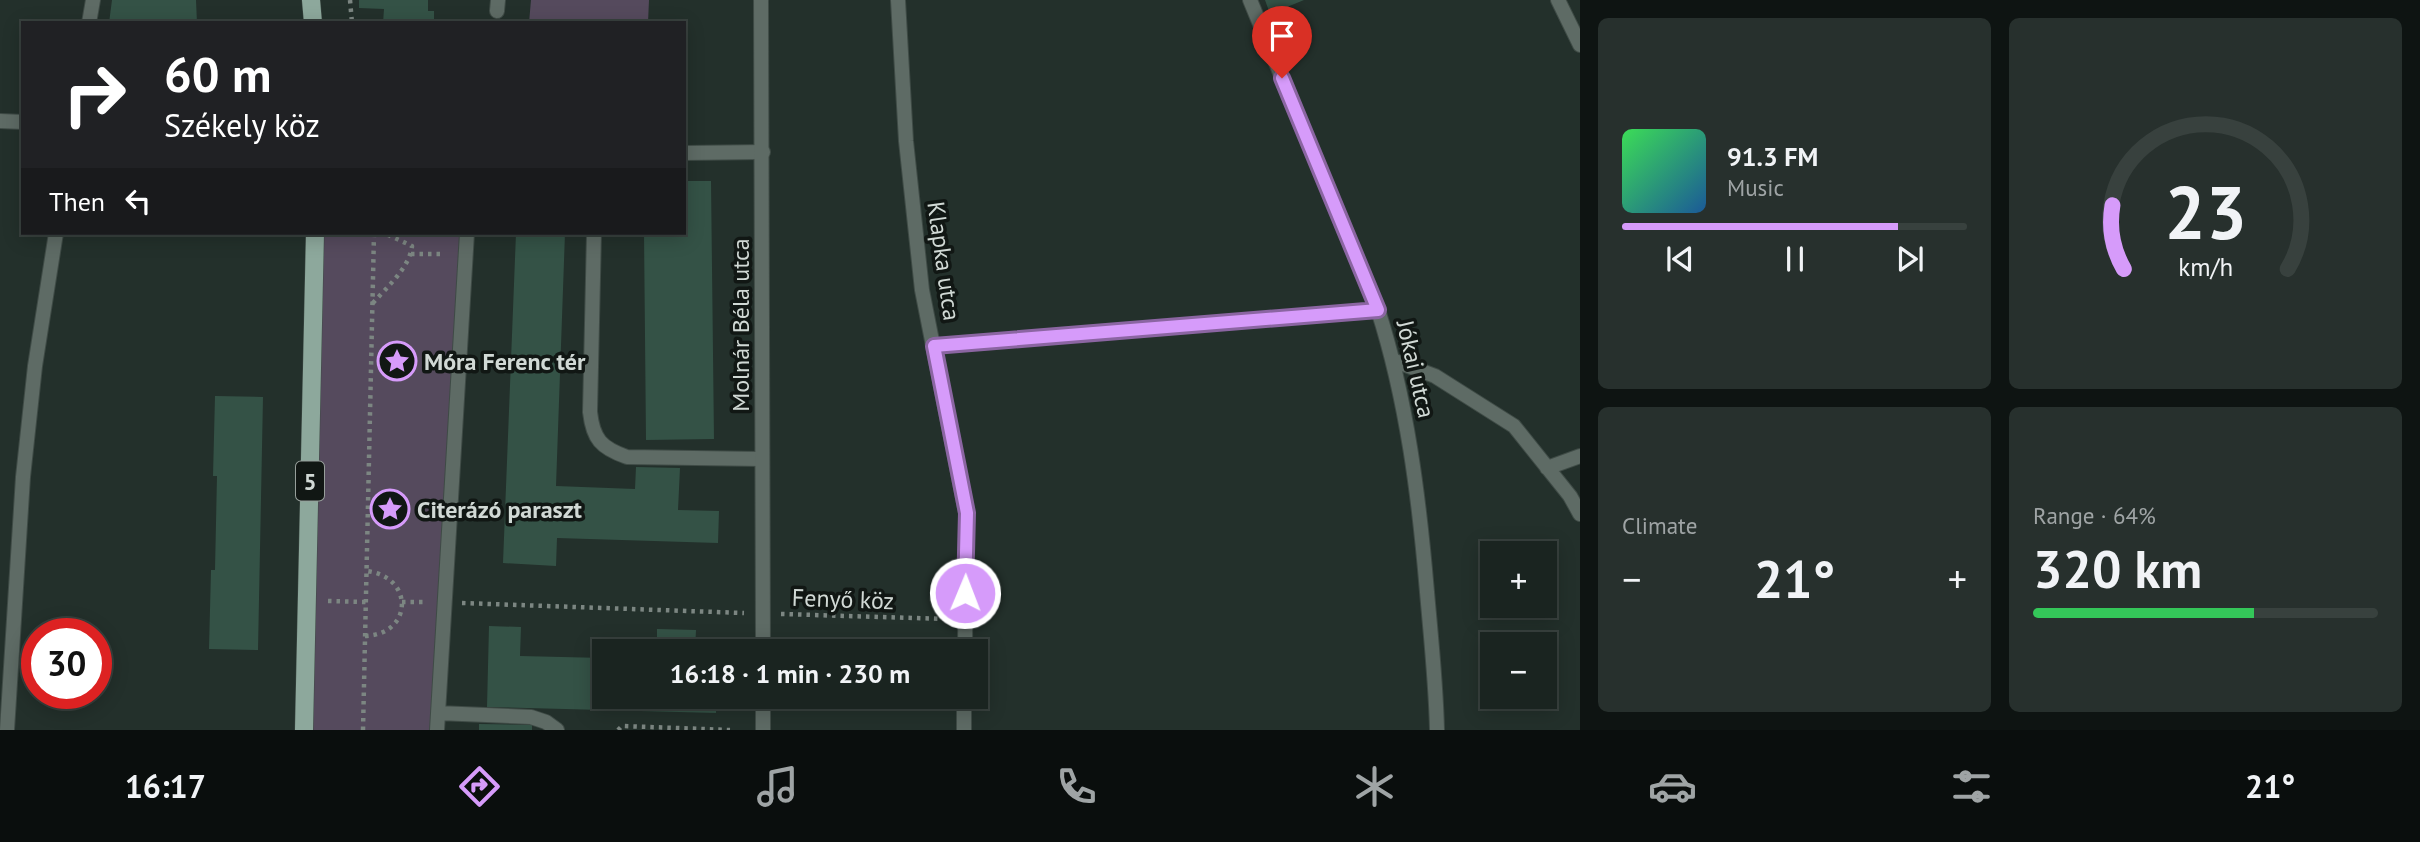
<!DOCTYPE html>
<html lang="en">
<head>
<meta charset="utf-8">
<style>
  :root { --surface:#1a2420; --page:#27302d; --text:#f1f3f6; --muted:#9fa4a5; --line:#38413e; --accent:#d69bfa }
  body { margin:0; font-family:"PT Sans",sans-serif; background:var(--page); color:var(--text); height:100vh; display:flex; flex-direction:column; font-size:26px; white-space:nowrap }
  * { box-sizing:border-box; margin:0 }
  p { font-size:23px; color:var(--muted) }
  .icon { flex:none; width:38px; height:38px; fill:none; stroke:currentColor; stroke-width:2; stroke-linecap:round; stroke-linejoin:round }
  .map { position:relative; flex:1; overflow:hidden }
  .details { display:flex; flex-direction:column; gap:18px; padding:18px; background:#0e1412; width:840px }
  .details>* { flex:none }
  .top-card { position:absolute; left:21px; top:21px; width:665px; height:214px; border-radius:0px; box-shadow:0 4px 18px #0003,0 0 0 2px var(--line); background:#202124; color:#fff; overflow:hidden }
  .tools { position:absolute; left:1480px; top:541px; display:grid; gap:14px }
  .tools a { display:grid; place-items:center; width:77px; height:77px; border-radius:0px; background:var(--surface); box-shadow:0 4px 18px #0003,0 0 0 2px var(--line); font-size:35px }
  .speed { position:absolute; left:21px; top:618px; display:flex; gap:14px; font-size:35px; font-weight:700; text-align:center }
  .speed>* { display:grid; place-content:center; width:91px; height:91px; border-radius:50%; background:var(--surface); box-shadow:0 4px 18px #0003,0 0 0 2px var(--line); line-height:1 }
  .speed .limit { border:10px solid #d22; background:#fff; color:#111 }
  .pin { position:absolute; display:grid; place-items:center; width:60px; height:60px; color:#fff; margin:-72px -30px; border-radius:50% 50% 50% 0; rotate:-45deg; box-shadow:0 0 7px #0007 }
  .pin .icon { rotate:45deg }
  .me { position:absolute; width:77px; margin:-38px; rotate:1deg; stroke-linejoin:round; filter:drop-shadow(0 0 5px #0008) }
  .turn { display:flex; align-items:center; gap:24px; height:147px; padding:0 28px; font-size:32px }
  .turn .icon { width:91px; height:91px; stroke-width:2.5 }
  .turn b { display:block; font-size:49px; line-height:60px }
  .then { display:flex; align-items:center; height:66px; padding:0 28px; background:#0003; gap:14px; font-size:26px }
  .big { font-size:52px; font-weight:600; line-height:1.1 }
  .details .widget { flex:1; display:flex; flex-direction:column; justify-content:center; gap:10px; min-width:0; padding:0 24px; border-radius:10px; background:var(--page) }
  .details .dial { align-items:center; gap:0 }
  .dial svg { height:182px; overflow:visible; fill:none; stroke:var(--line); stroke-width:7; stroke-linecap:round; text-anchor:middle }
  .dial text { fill:var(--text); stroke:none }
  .song { display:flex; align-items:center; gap:21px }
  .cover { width:84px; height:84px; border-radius:10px; background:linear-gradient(135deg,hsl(130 70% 55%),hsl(210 70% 35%)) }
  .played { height:7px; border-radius:4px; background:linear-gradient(90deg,var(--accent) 80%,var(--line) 80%) }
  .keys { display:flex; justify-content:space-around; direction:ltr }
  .heat { display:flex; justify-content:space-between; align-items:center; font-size:38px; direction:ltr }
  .charge { height:10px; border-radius:5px; background:linear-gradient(90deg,#34c759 64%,var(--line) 0) }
  .details .tiles { flex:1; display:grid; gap:18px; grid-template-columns:repeat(2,1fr) }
  .trip { position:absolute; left:592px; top:639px; width:396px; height:70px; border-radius:0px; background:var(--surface); box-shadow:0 4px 18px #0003,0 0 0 2px var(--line); font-weight:600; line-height:70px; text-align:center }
  .tabs { display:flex; height:112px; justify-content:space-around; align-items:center; background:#0a0e0d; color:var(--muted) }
  .tabs .icon { width:49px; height:49px }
  .tabs .on { color:var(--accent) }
  .tabs b { font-size:32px; color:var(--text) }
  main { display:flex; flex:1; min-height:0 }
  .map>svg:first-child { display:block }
</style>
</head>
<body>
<main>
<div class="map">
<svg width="1580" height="730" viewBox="0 0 1580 730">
  <rect width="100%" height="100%" fill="#23302b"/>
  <path fill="#554a5d" d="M531,0h118l-1,23h-119z
    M316,233h150l-30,497h-129z"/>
  <path fill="#345246" d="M112,0h84l1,23h-88z
    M359,0h69v11h6v12h-51l1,-14 -25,-1z
    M1265,0h39l-34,14z
    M684,181h27l3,258 -68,1 -2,-207h40z
    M516,233h49l-9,253 79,3 1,-22 44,1 -2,42 41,1 -1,32 -161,-5 -1,28 -53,-3z
    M215,396l48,1 -5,253 -49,-1 2,-79h4l2,-94h-4z
    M489,626l32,1 -1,29 84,2v38h112v17l-229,-6z
    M657,629l39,1 -1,21h-38z
    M479,724l53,1v5h-53z"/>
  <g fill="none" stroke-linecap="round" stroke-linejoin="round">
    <defs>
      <path id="lane" d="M684,153l79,-1
        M594,233l-4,179c3,27 11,36 37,45l135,2"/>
      <path id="street" d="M761,0l2,651
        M898,0l8,141 16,149 44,223 -1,138
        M1250,0l128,310c29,91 41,187 49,282 4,46 9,92 10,138
        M1558,0l22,45
        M497,11l1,-11
        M89,23l4,-23
        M0,121l23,1
        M934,346l444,-36
        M1395,361l40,15 79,50 56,70 10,18
        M1547,468l33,-12
        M763,696v34
        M438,713l93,4 15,5 11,8
        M7,730l16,-253 12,-111 21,-133
        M437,730l30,-497
        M964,730v-34"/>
      <path id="primary" d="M311,0l2,23
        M304,730l11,-497"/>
    </defs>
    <use href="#lane" stroke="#3f4b46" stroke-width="16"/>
    <use href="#street" stroke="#3f4b46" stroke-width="16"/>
    <use href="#primary" stroke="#3f4b46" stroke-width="19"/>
    <path stroke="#7c8682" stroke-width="4.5" stroke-dasharray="3.5 5" stroke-linecap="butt" d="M350,0l2,23
      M411,254h34
      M373,303c14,-16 37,-36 39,-57l-28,-13
      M328,601l38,1
      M402,602h24
      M462,603l282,10
      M781,614l166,5
      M365,636c49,-2 49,-60 1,-65
      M363,730l11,-497
      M618,730l4,-4 108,4"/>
    <use href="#lane" stroke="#5e6b65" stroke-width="14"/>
    <use href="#street" stroke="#5e6b65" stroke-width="14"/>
    <use href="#primary" stroke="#8da89c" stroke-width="18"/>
  </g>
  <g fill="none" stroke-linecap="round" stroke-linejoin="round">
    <defs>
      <path id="route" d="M965,593l2,-80 -33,-167 444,-36 -96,-232"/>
    </defs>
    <use href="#route" stroke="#8b65a2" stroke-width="18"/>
    <use href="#route" stroke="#d69bfa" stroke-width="12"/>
  </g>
  <defs>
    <symbol id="sight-ring" viewBox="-11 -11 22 22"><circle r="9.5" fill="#111714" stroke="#d69bfa" stroke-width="1.5"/><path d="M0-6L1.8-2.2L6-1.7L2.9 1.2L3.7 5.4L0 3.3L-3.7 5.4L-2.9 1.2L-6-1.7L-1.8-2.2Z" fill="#d69bfa"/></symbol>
  </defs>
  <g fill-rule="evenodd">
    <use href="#sight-ring" x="375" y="339" width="44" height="44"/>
    <use href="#sight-ring" x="368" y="487" width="44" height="44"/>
  </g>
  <g text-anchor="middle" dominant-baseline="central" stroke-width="7" stroke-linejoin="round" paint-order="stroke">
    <rect fill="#111714" stroke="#979f9b" stroke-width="2" x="296" y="461.5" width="28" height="39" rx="5"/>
    <g font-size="23" font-weight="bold" fill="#d1d9d5">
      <text x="310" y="481">5</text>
    </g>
    <g font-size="24" fill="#d1d9d5" stroke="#111714">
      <text transform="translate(944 261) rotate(82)">Klapka utca</text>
      <text transform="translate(740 325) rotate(-90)">Molnár Béla utca</text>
      <text transform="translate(1416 369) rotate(77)">Jókai utca</text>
      <text transform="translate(843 599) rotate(2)">Fenyő köz</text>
    </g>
    <g font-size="24" font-weight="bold" fill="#d1d9d5" stroke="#111714" text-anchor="start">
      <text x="424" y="361">Móra Ferenc tér</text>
      <text x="417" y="509">Citerázó paraszt</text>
    </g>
  </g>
</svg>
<div class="tools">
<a>+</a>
<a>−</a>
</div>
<div class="speed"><div class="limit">30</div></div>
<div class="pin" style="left:1282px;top:78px;background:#d93025"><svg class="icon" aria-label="arrive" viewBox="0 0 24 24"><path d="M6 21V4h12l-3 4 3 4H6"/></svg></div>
<svg class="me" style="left:965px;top:593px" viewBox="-20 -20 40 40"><circle r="17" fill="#d69bfa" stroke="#fff" stroke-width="3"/><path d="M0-11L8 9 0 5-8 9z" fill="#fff"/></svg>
<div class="trip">16:18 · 1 min · 230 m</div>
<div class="top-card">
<div class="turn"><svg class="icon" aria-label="right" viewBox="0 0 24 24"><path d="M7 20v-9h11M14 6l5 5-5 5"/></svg><div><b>60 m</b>Székely köz</div></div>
<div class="then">Then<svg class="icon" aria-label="left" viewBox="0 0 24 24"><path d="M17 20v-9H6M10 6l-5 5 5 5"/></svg></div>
</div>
</div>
<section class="details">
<div class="tiles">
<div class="widget">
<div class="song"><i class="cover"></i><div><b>91.3 FM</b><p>Music</p></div></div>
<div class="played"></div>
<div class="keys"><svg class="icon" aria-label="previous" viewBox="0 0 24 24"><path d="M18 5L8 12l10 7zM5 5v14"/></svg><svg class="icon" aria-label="pause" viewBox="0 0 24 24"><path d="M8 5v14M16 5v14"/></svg><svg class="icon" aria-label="next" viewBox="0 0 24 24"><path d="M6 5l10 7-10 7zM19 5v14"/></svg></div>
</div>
<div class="widget dial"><svg viewBox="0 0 100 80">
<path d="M14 69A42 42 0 1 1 86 69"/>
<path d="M14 69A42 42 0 0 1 9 41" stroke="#d69bfa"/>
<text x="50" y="56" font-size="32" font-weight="700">23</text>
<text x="50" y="72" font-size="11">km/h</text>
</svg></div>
<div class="widget"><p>Climate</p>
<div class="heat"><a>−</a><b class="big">21°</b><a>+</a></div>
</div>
<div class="widget"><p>Range · 64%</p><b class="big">320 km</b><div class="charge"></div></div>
</div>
</section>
</main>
<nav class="tabs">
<b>16:17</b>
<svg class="icon on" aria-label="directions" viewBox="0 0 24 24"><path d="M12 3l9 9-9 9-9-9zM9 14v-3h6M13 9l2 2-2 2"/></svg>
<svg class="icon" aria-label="music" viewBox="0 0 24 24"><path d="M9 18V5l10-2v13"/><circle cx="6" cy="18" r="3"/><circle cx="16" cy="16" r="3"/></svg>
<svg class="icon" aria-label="phone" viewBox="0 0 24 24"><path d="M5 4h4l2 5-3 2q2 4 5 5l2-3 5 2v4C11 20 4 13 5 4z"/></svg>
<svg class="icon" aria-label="climate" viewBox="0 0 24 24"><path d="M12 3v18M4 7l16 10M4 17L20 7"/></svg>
<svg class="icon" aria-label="car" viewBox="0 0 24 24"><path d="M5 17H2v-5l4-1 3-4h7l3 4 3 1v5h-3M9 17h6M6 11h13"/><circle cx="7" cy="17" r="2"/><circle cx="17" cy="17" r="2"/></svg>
<svg class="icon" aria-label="filters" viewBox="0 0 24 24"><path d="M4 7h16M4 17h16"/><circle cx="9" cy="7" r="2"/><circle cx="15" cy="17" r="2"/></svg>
<b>21°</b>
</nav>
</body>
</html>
